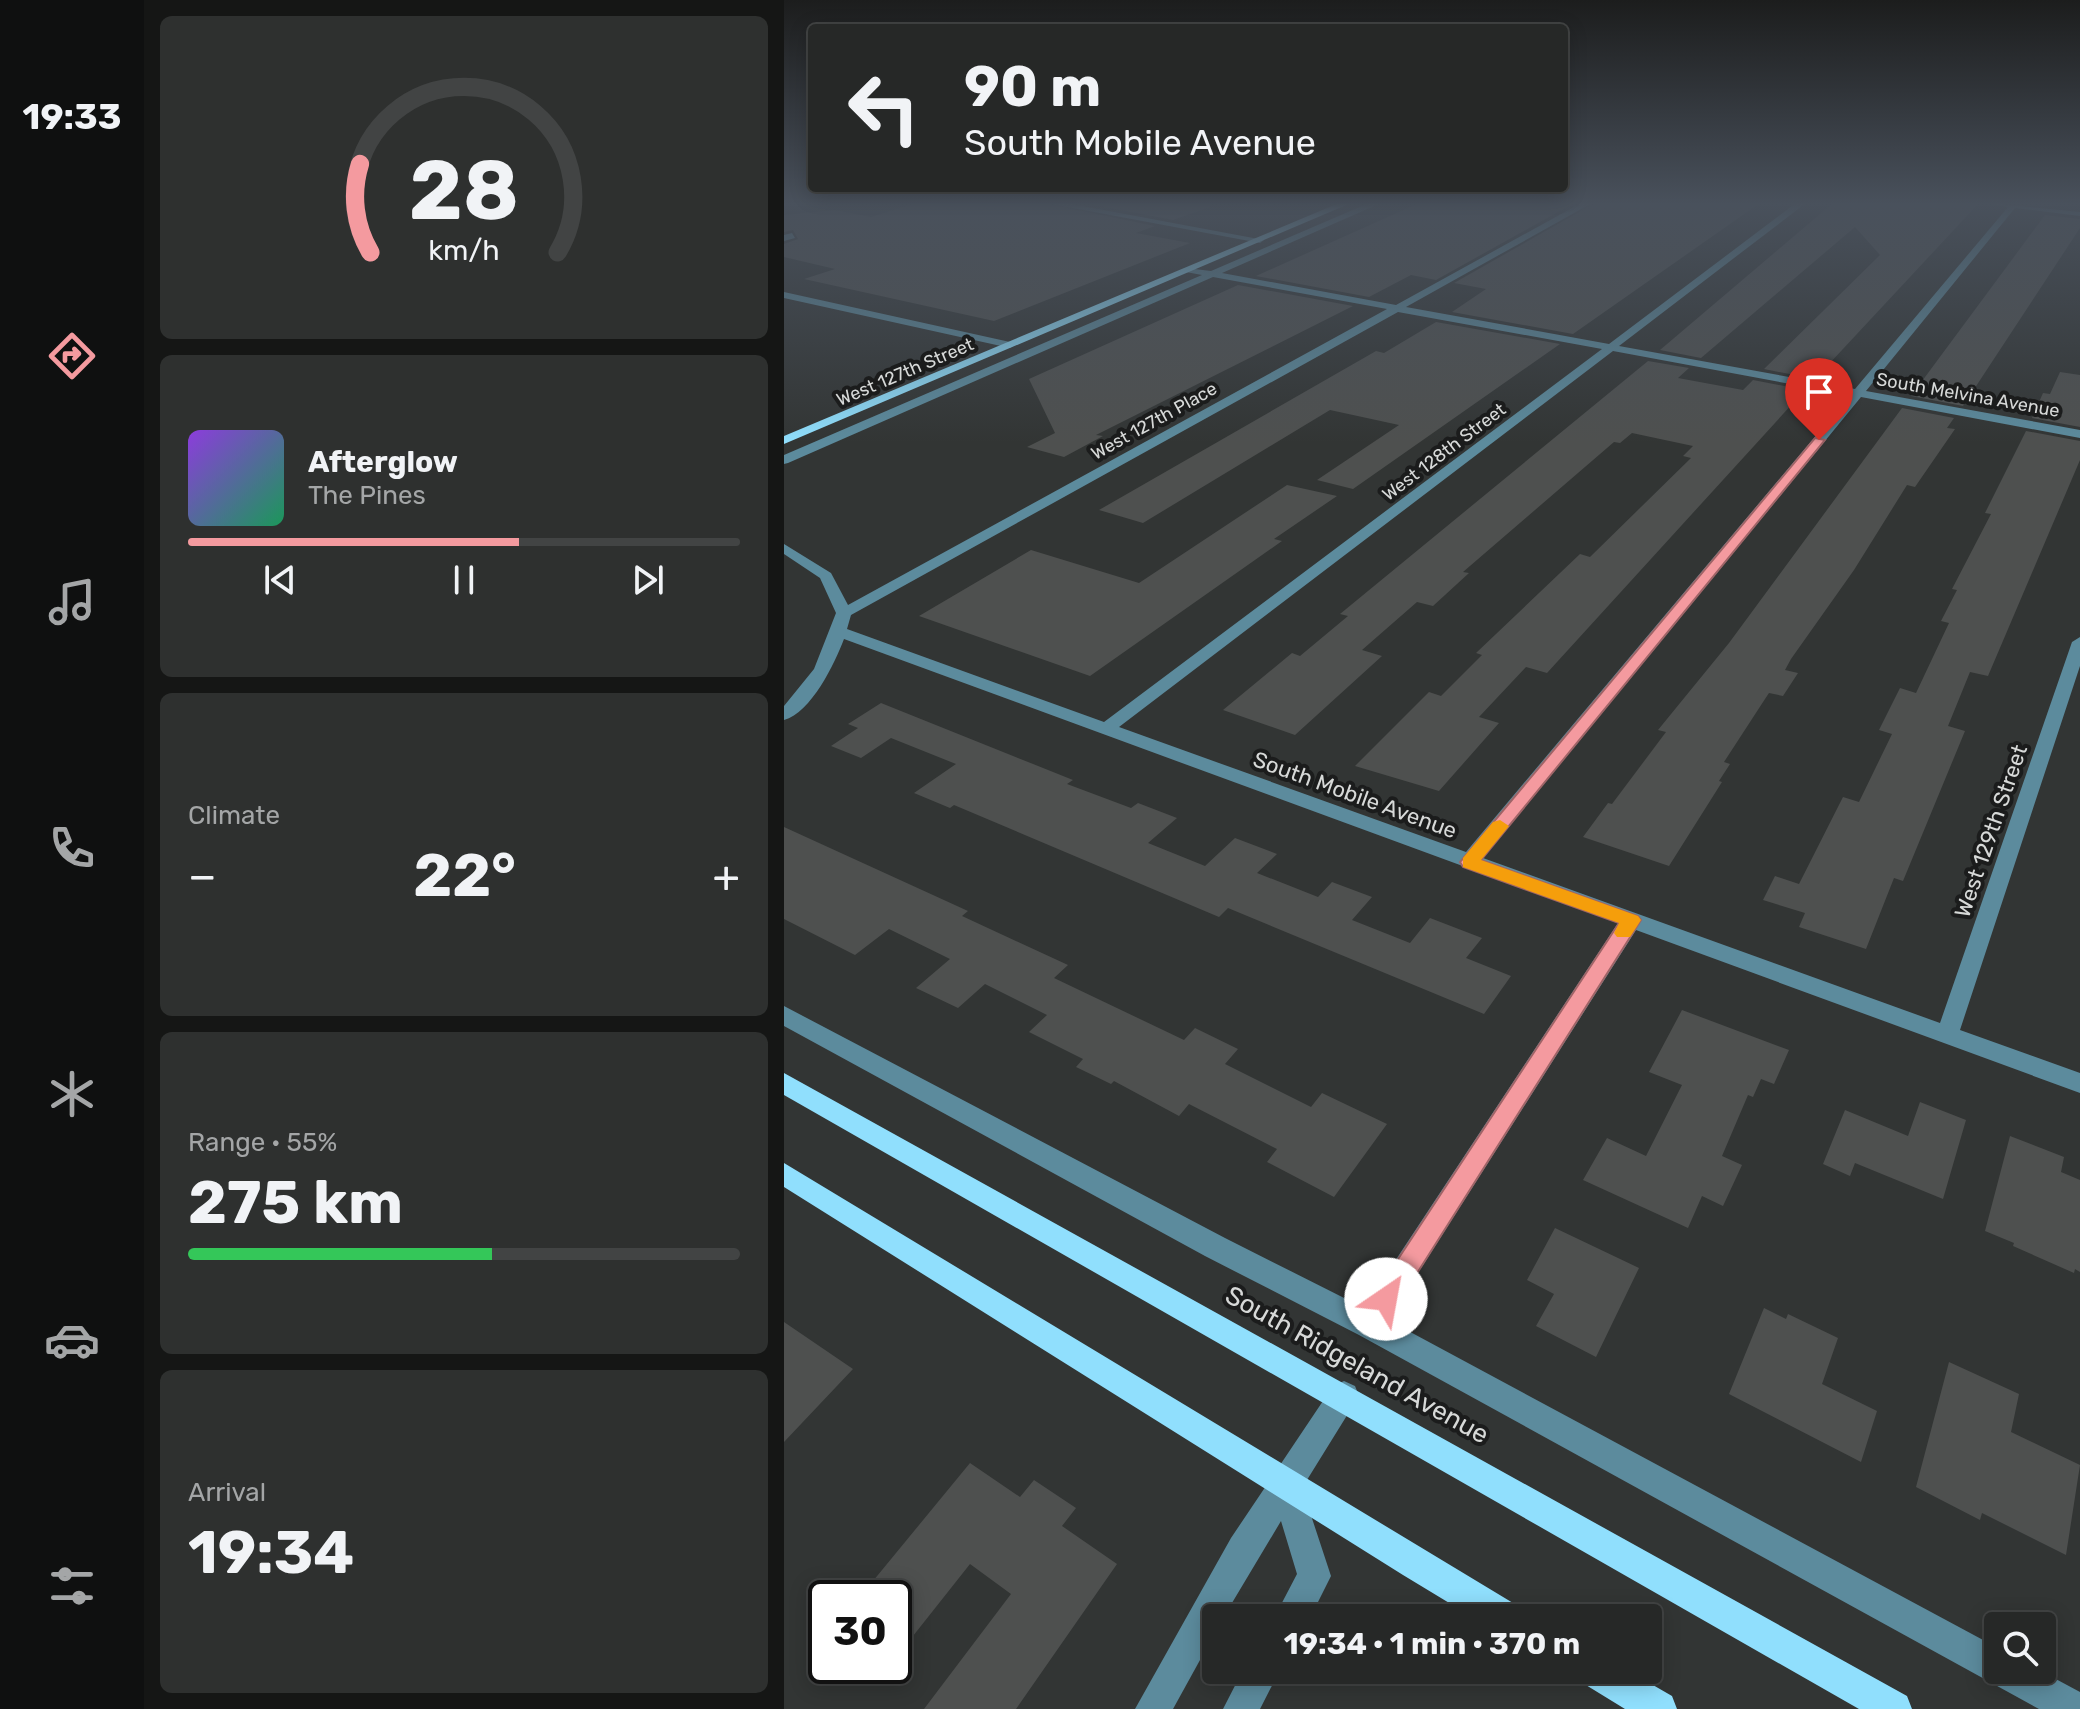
<!DOCTYPE html>
<html lang="en">
<head>
<meta charset="utf-8">
<style>
  :root { --surface:#262827; --page:#2e302f; --text:#f1f3f6; --muted:#a4a6a7; --line:#424444; --accent:#f49a9f }
  body { margin:0; font-family:Rubik,sans-serif; background:var(--page); color:var(--text); height:100vh; display:flex; flex-direction:column; font-size:30px; white-space:nowrap }
  * { box-sizing:border-box; margin:0 }
  p { font-size:26px; color:var(--muted) }
  .icon { flex:none; width:44px; height:44px; fill:none; stroke:currentColor; stroke-width:2; stroke-linecap:round; stroke-linejoin:round }
  .map { position:relative; flex:1; overflow:hidden }
  .details { display:flex; flex-direction:column; gap:16px; padding:16px; background:#151615; width:640px }
  .details>* { flex:none }
  .hud { position:absolute; left:24px; top:24px; width:760px; height:168px; border-radius:8px; box-shadow:0 4px 20px #0003,0 0 0 2px var(--line); background:#262827; color:var(--text); overflow:hidden }
  .buttons { position:absolute; left:1200px; top:1612px; display:grid; gap:16px }
  .buttons a { display:grid; place-items:center; width:72px; height:72px; border-radius:8px; background:var(--surface); box-shadow:0 4px 20px #0003,0 0 0 2px var(--line); font-size:40px }
  .speed { position:absolute; left:24px; top:1580px; display:flex; gap:16px; font-size:40px; font-weight:700; text-align:center }
  .speed>* { display:grid; place-content:center; width:104px; height:104px; border-radius:50%; background:var(--surface); box-shadow:0 4px 20px #0003,0 0 0 2px var(--line); line-height:1 }
  .speed .limit { border:4px solid #111; border-radius:12px; background:#fff; color:#111 }
  .pin { position:absolute; display:grid; place-items:center; width:68px; height:68px; color:#fff; margin:-82px -34px; border-radius:50% 50% 50% 0; rotate:-45deg; box-shadow:0 0 8px #0007 }
  .pin .icon { rotate:45deg }
  .me { position:absolute; width:88px; margin:-44px; rotate:33deg; stroke-linejoin:round; filter:drop-shadow(0 0 6px #0008) }
  .turn { display:flex; align-items:center; gap:28px; height:168px; padding:0 24px; font-size:36px }
  .turn .icon { width:104px; height:104px; stroke-width:2.5 }
  .turn b { display:block; font-size:56px; line-height:68px }
  .big { font-size:60px; font-weight:700; line-height:1.1 }
  .details .widget { flex:1; display:flex; flex-direction:column; justify-content:center; gap:12px; min-width:0; padding:0 28px; border-radius:12px; background:var(--page) }
  .details .dial { align-items:center; gap:0 }
  .dial svg { height:208px; overflow:visible; fill:none; stroke:var(--line); stroke-width:7; stroke-linecap:round; text-anchor:middle }
  .dial text { fill:var(--text); stroke:none }
  .song { display:flex; align-items:center; gap:24px }
  .cover { width:96px; height:96px; border-radius:12px; background:linear-gradient(135deg,hsl(270 70% 55%),hsl(150 70% 35%)) }
  .played { height:8px; border-radius:4px; background:linear-gradient(90deg,var(--accent) 60%,var(--line) 60%) }
  .keys { display:flex; justify-content:space-around; direction:ltr }
  .heat { display:flex; justify-content:space-between; align-items:center; font-size:44px; direction:ltr }
  .charge { height:12px; border-radius:6px; background:linear-gradient(90deg,#34c759 55%,var(--line) 0) }
  .trip { position:absolute; left:418px; top:1604px; width:460px; height:80px; border-radius:8px; background:var(--surface); box-shadow:0 4px 20px #0003,0 0 0 2px var(--line); font-weight:700; line-height:80px; text-align:center }
  main { display:flex; flex:1; min-height:0 }
  .menu { display:flex; flex-direction:column; width:144px; justify-content:space-around; align-items:center; background:#0f1010; color:var(--muted) }
  .menu .icon { width:56px; height:56px }
  .menu .active { color:var(--accent) }
  .menu b { font-size:36px; color:var(--text) }
  .map>svg:first-child { display:block }
</style>
</head>
<body>
<main>
<nav class="menu">
<b>19:33</b>
<svg class="icon active" aria-label="directions" viewBox="0 0 24 24"><path d="M12 3l9 9-9 9-9-9zM9 14v-3h6M13 9l2 2-2 2"/></svg>
<svg class="icon" aria-label="music" viewBox="0 0 24 24"><path d="M9 18V5l10-2v13"/><circle cx="6" cy="18" r="3"/><circle cx="16" cy="16" r="3"/></svg>
<svg class="icon" aria-label="phone" viewBox="0 0 24 24"><path d="M5 4h4l2 5-3 2q2 4 5 5l2-3 5 2v4C11 20 4 13 5 4z"/></svg>
<svg class="icon" aria-label="climate" viewBox="0 0 24 24"><path d="M12 3v18M4 7l16 10M4 17L20 7"/></svg>
<svg class="icon" aria-label="car" viewBox="0 0 24 24"><path d="M5 17H2v-5l4-1 3-4h7l3 4 3 1v5h-3M9 17h6M6 11h13"/><circle cx="7" cy="17" r="2"/><circle cx="17" cy="17" r="2"/></svg>
<svg class="icon" aria-label="filters" viewBox="0 0 24 24"><path d="M4 7h16M4 17h16"/><circle cx="9" cy="7" r="2"/><circle cx="15" cy="17" r="2"/></svg>
</nav>
<section class="details">
<div class="widget dial"><svg viewBox="0 0 100 80">
<path d="M14 69A42 42 0 1 1 86 69"/>
<path d="M14 69A42 42 0 0 1 10 35" stroke="#f49a9f"/>
<text x="50" y="56" font-size="32" font-weight="700">28</text>
<text x="50" y="72" font-size="11">km/h</text>
</svg></div>
<div class="widget">
<div class="song"><i class="cover"></i><div><b>Afterglow</b><p>The Pines</p></div></div>
<div class="played"></div>
<div class="keys"><svg class="icon" aria-label="previous" viewBox="0 0 24 24"><path d="M18 5L8 12l10 7zM5 5v14"/></svg><svg class="icon" aria-label="pause" viewBox="0 0 24 24"><path d="M8 5v14M16 5v14"/></svg><svg class="icon" aria-label="next" viewBox="0 0 24 24"><path d="M6 5l10 7-10 7zM19 5v14"/></svg></div>
</div>
<div class="widget"><p>Climate</p>
<div class="heat"><a>−</a><b class="big">22°</b><a>+</a></div>
</div>
<div class="widget"><p>Range · 55%</p><b class="big">275 km</b><div class="charge"></div></div>
<div class="widget"><p>Arrival</p><b class="big">19:34</b></div>
</section>
<div class="map">
<svg width="1296" height="1709" viewBox="0 0 1296 1709">
  <rect width="100%" height="100%" fill="#323534"/>
  <path fill="#4e504f" d="M132,203h127l112,23 -19,7 54,10 -196,78 -190,-42 31,-10 -51,-12v-13l14,-5 -5,-9 -9,2v-17l51,-5 36,7z
    M300,203h125l1,4 -37,13z
    M635,203h155l-138,77 -25,-5 -42,22 -113,-21z
    M811,203h165l-187,131 -121,-22 34,-23 -32,-6z
    M1049,203h146l-164,176 -51,-10 116,-114 -25,-28 -154,131 -41,-8z
    M1261,215l35,4v9l-117,178 -52,-10z
    M454,285l115,21 -257,129 7,1 -39,21 -37,-10 28,-14 -26,-54z
    M652,322l124,22 -207,145 -36,-9 82,-55 -69,-15 -187,113 -44,-13 277,-159 8,2z
    M864,361l41,7 -11,10 65,12 10,-10 52,10 -258,283 -21,-6 -47,50 20,6 -60,68 -84,-25 74,-74 12,4 41,-41 -6,-2 104,-99 10,3 101,-99 -8,-2 10,-10 -61,-13 -12,10 -6,-1 -151,130 6,1 -36,33 -16,-4 -55,48 20,6 -87,79 -72,-25 69,-57 8,3 48,-40 -8,-2z
    M1276,372l20,3v52l-48,-9 11,-25 7,1z
    M1118,408l52,10 -7,10 8,1 -40,58 -8,-2 -53,85 -63,89 -6,11 13,3 -15,23 -14,-3 -4,6 -41,63 6,2 -11,17 3,1 -53,84 -86,-29 25,-34 4,1 54,-72 -8,-2 71,-87z
    M1242,431l54,10v19l-92,216 -18,-4 -22,54 17,5 -62,150 -9,-3 -28,71 -67,-22 6,-14 -42,-13 12,-24 24,8 44,-87 16,5 33,-68 -13,-4 21,-42 16,5 33,-70 -8,-2 16,-31 -5,-1 39,-75 -6,-1z
    M503,485l50,11 -63,43 8,2 -192,135 -171,-60 112,-66 108,33z
    M97,703l192,77 -6,4 64,24 7,-5 39,15 -29,25 57,23 30,-28 42,16 -20,19 61,24 14,-15 40,15 -20,23 58,23 20,-25 52,20 -16,20 45,18 -27,38 -256,-106 -9,9 -265,-112 -4,3 -36,-15 42,-29 -65,-26 -30,20 -30,-12 27,-18 -10,-4z
    M0,827l184,84 -6,5 106,49 -14,13 130,62 11,-12 43,21 -13,15 86,43 11,-14 65,31 -53,73 -67,-35 10,-13 -88,-45 -10,12 -65,-35 -3,3 -35,-17 7,-8 -54,-27 18,-17 -62,-31 -27,24 -42,-20 34,-29 -61,-30 -34,26 -71,-36z
    M898,1010l107,40 -15,34 -13,-5 -8,18 -5,-2 -26,61 20,9 -19,41 -21,-10 -14,32 -105,-48 24,-42 39,18 36,-71 -33,-13z
    M1136,1102l46,18 -23,79 -88,-36 -5,13 -27,-12 22,-54 63,26z
    M1226,1136l54,21 -3,15 19,8v92l-5,-3 -1,4 -61,-27 1,-3 -29,-12z
    M771,1228l84,40 -43,89 -60,-31 18,-32 -27,-14z
    M980,1308l22,11 2,-5 50,24 -16,46 55,27 -16,51 -132,-68z
    M0,1322l69,47 -69,73z
    M1165,1362l70,32 -8,38 69,33 -14,90 -84,-42 -2,7 -64,-33z
    M186,1463l50,34 14,-17 42,28 -14,18 55,38 -101,145h-92l87,-115 -41,-30 -76,96v-62h-35z"/>
  <g fill="none" stroke-linecap="round" stroke-linejoin="round">
    <path fill="#5c8b9d" fill-rule="evenodd" d="M262,203h20l198,37 -4,3z
      M585,203h12l-159,70 174,32 185,-102h11l-186,104 203,37 187,-141h10l-187,143 236,43 153,-182 -20,-4 92,9v4l-65,-8 -149,183 214,39v8l-219,-41 -378,461 457,165 132,-381 8,-5v29l-120,364 120,43v20l-444,-163 -248,390 610,328v22h41l41,22v17h-41l-680,-374 -154,-79 -421,-230v-20l441,232 139,70 254,-385 -774,-284c-9,24 -33,74 -60,81v-14l30,-37 22,-56 -16,-35 -36,-24v-10l47,29 17,32 539,-296 -174,-32 -425,186 -4,1v-9l418,-180 -16,-3v-4l25,3zM614,312l204,37 -498,373 -257,-93 4,-14zM829,351l237,44 -384,457 -347,-125z
      M8,233l3,5 -11,3v-6z
      M0,292l226,50 5,3 -5,3 -226,-50z
      M560,1381l11,5 4,10 -57,92 29,88 -21,42h-36l23,-44 -16,-53 -58,97h-7v13l-43,78h-38l96,-171 102,-152z
      M459,1670h37l-20,39h-37z"/>
    <path fill="#90dffd" fill-rule="evenodd" d="M555,203h12l-567,241v-8z
      M0,1073l1123,623 5,13h-53l-1075,-614z
      M0,1163l734,443 5,12h-49l-71,-43 -619,-388z
      M791,1670h52l45,26 5,13h-52l-44,-27z"/>
  </g>
  <linearGradient id="sky" x2="0" y2="1"><stop stop-color="#1c1d1d"/><stop offset="0.46" stop-color="#49515c"/><stop offset="1" stop-color="#49515c" stop-opacity="0"/></linearGradient>
  <rect width="1296" height="443" fill="url(#sky)"/>
  <path fill="#f49a9f" stroke="#9f6467" stroke-width="2" d="M1031,438l10,2 -344,420 157,56 3,4 -246,388 -9,3 -9,-3 -4,-9 4,-8 242,-368 -156,-56 -3,-5z"/>
  <path fill="#f59e0b" d="M716,820l9,6 -28,34 157,56 3,4 -11,17h-13l-3,-4 5,-10 -156,-56v-9l30,-36z"/>
  <g text-anchor="middle" dominant-baseline="central" stroke-width="8" stroke-linejoin="round" paint-order="stroke">
    <g font-size="18" fill="#d7d9d8" stroke="#1b1c1c">
      <text transform="translate(121 372) rotate(-23)">West 127th Street</text>
      <text transform="translate(1184 395) rotate(10)">South Melvina Avenue</text>
      <text transform="translate(370 421) rotate(-29)">West 127th Place</text>
      <text transform="translate(660 452) rotate(-37)">West 128th Street</text>
    </g>
    <g font-size="22" fill="#d7d9d8" stroke="#1b1c1c">
      <text transform="translate(571 795) rotate(20)">South Mobile Avenue</text>
      <text transform="translate(1207 831) rotate(-71)">West 129th Street</text>
    </g>
    <g font-size="26" fill="#d7d9d8" stroke="#1b1c1c">
      <text transform="translate(573 1365) rotate(29)">South Ridgeland Avenue</text>
    </g>
  </g>
</svg>
<div class="buttons">
<a><svg class="icon" aria-label="search" viewBox="0 0 24 24"><circle cx="10" cy="10" r="6"/><path d="M15 15l6 6"/></svg></a>
</div>
<div class="speed"><div class="limit">30</div></div>
<div class="pin" style="left:1035px;top:440px;background:#d93025"><svg class="icon" aria-label="arrive" viewBox="0 0 24 24"><path d="M6 21V4h12l-3 4 3 4H6"/></svg></div>
<svg class="me" style="left:602px;top:1299px" viewBox="-20 -20 40 40"><circle r="19" fill="#fff"/><path d="M0-13L10 11 0 6-10 11z" fill="#f49a9f"/></svg>
<div class="trip">19:34 · 1 min · 370 m</div>
<div class="hud">
<div class="turn"><svg class="icon" aria-label="left" viewBox="0 0 24 24"><path d="M17 20v-9H6M10 6l-5 5 5 5"/></svg><div><b>90 m</b>South Mobile Avenue</div></div>
</div>
</div>
</main>
</body>
</html>
